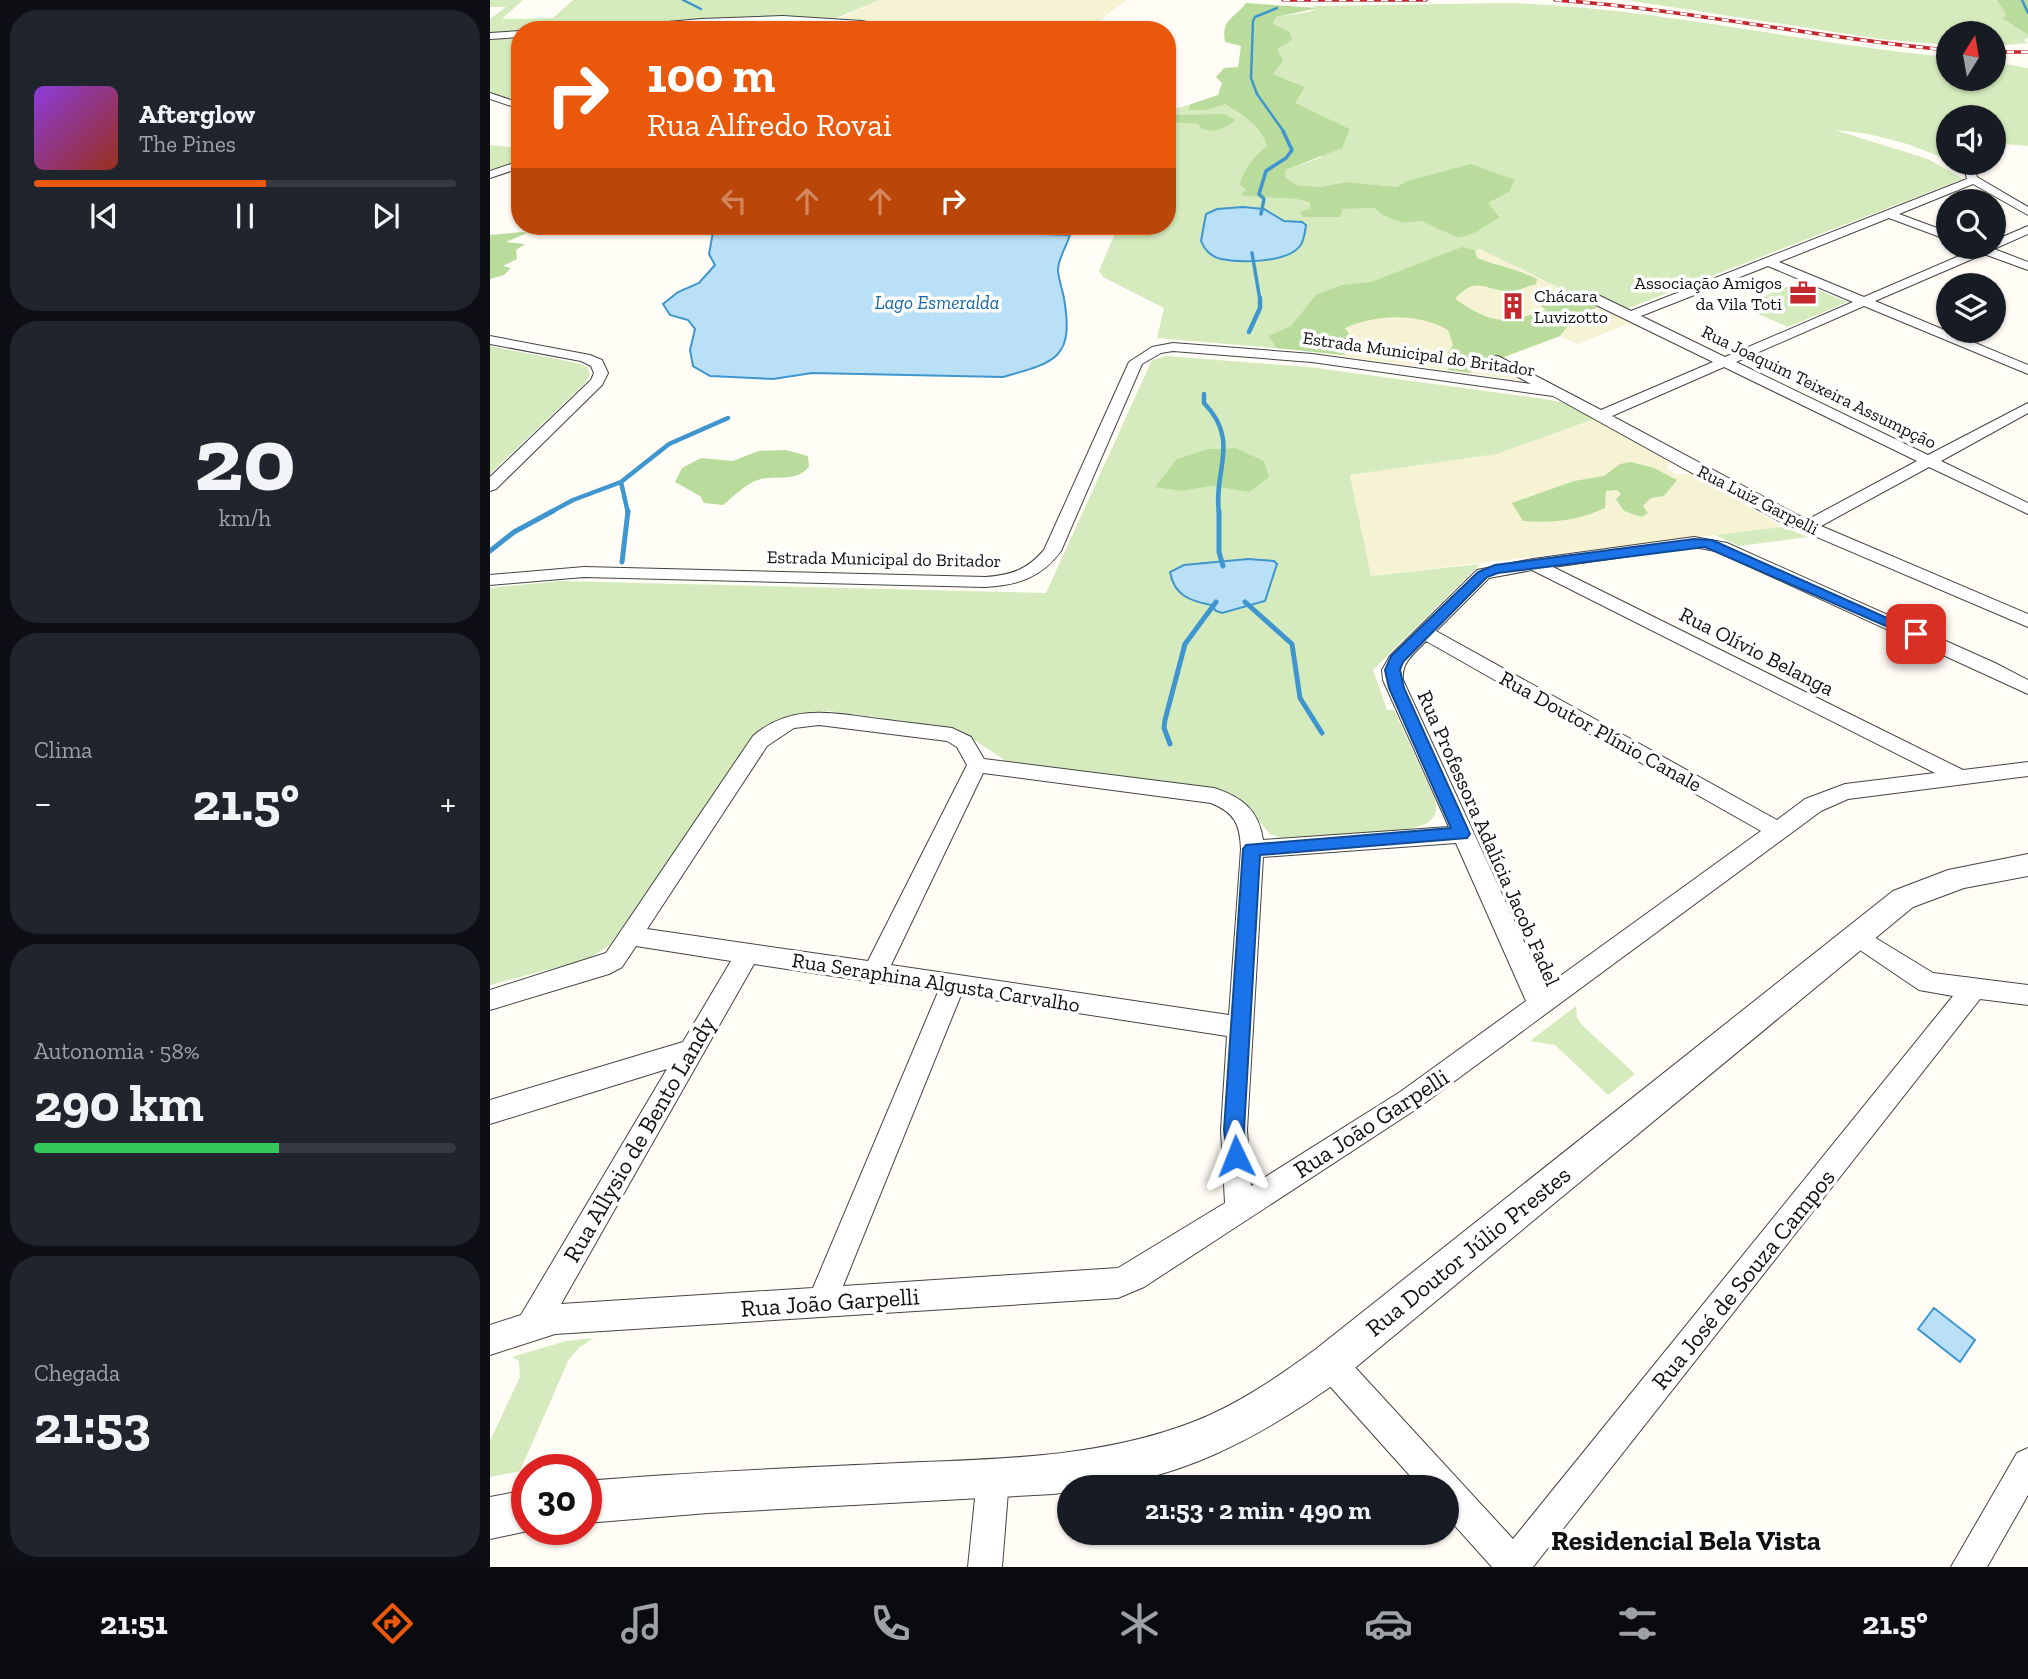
<!DOCTYPE html>
<html lang="pt">
<head>
<meta charset="utf-8">
<style>
  :root { --surface:#171b24; --page:#20242c; --text:#f1f3f6; --muted:#9ea1a6; --line:#363941; --accent:#ea580c }
  body { margin:0; font-family:"Zilla Slab",serif; background:var(--page); color:var(--text); height:100vh; display:flex; flex-direction:column; font-size:26px; white-space:nowrap }
  * { box-sizing:border-box; margin:0 }
  p { font-size:23px; color:var(--muted) }
  .icon { flex:none; width:38px; height:38px; fill:none; stroke:currentColor; stroke-width:2; stroke-linecap:round; stroke-linejoin:round }
  .map { position:relative; flex:1; overflow:hidden }
  .sheet { display:flex; flex-direction:column; gap:10px; padding:10px; background:#0d0f14; width:490px }
  .sheet>* { flex:none }
  .hud { position:absolute; left:21px; top:21px; width:665px; height:214px; border-radius:28px; box-shadow:0 2px 5px #0004; background:#ea580c; color:#fff; overflow:hidden }
  .needle { width:46px; rotate:11deg }
  .tools { position:absolute; left:1446px; top:21px; display:grid; gap:14px }
  .tools a { display:grid; place-items:center; width:70px; height:70px; border-radius:50%; background:var(--surface); box-shadow:0 2px 5px #0004; font-size:35px }
  .speed { position:absolute; left:21px; top:1454px; display:flex; gap:14px; font-size:35px; font-weight:700; text-align:center }
  .speed>* { display:grid; place-content:center; width:91px; height:91px; border-radius:50%; background:var(--surface); box-shadow:0 2px 5px #0004; line-height:1 }
  .speed .limit { border:10px solid #d22; background:#fff; color:#111 }
  .pin { position:absolute; display:grid; place-items:center; width:60px; height:60px; color:#fff; margin:-30px; border-radius:14px; box-shadow:0 4px 10px #0006 }
  .me { position:absolute; width:77px; margin:-38px; rotate:358deg; stroke-linejoin:round; filter:drop-shadow(0 0 5px #0008) }
  .turn { display:flex; align-items:center; gap:24px; height:147px; padding:0 21px; font-size:32px }
  .turn .icon { width:91px; height:91px; stroke-width:2.5 }
  .turn b { display:block; font-size:49px; line-height:60px }
  .lanes { display:flex; align-items:center; height:66px; padding:0 21px; background:#0003; justify-content:center; gap:35px; direction:ltr }
  .lanes .off { opacity:.35 }
  .big { font-size:52px; font-weight:800; line-height:1.1 }
  .sheet .tile { flex:1; display:flex; flex-direction:column; justify-content:center; gap:10px; min-width:0; padding:0 24px; border-radius:28px; background:var(--page) }
  .sheet .dial { align-items:center; gap:0 }
  .dial b { font-size:91px; line-height:1 }
  .song { display:flex; align-items:center; gap:21px }
  .cover { width:84px; height:84px; border-radius:10px; background:linear-gradient(135deg,hsl(270 70% 55%),hsl(10 70% 35%)) }
  .played { height:7px; border-radius:4px; background:linear-gradient(90deg,var(--accent) 55%,var(--line) 55%) }
  .keys { display:flex; justify-content:space-around; direction:ltr }
  .heat { display:flex; justify-content:space-between; align-items:center; font-size:38px; direction:ltr }
  .charge { height:10px; border-radius:5px; background:linear-gradient(90deg,#34c759 58%,var(--line) 0) }
  .trip { position:absolute; left:567px; top:1475px; width:402px; height:70px; border-radius:35px; background:var(--surface); box-shadow:0 2px 5px #0004; font-weight:800; line-height:70px; text-align:center }
  .tab-bar { display:flex; height:112px; justify-content:space-around; align-items:center; background:#090b0e; color:var(--muted) }
  .tab-bar .icon { width:49px; height:49px }
  .tab-bar .selected { color:var(--accent) }
  .tab-bar b { font-size:32px; color:var(--text) }
  main { display:flex; flex:1; min-height:0 }
  .map>svg:first-child { display:block }
</style>
</head>
<body>
<main>
<section class="sheet">
<div class="tile">
<div class="song"><i class="cover"></i><div><b>Afterglow</b><p>The Pines</p></div></div>
<div class="played"></div>
<div class="keys"><svg class="icon" aria-label="previous" viewBox="0 0 24 24"><path d="M18 5L8 12l10 7zM5 5v14"/></svg><svg class="icon" aria-label="pause" viewBox="0 0 24 24"><path d="M8 5v14M16 5v14"/></svg><svg class="icon" aria-label="next" viewBox="0 0 24 24"><path d="M6 5l10 7-10 7zM19 5v14"/></svg></div>
</div>
<div class="tile dial"><b>20</b><p>km/h</p></div>
<div class="tile"><p>Clima</p>
<div class="heat"><a>−</a><b class="big">21.5°</b><a>+</a></div>
</div>
<div class="tile"><p>Autonomia · 58%</p><b class="big">290 km</b><div class="charge"></div></div>
<div class="tile"><p>Chegada</p><b class="big">21:53</b></div>
</section>
<div class="map">
<svg width="1538" height="1567" viewBox="0 0 1538 1567">
  <rect width="100%" height="100%" fill="#fffdf5"/>
  <path fill="#f6f3d4" d="M390,0h246l-38,30h-179l-32,-8 -37,-4z
    M990,249l150,74 -53,21 -17,-8 -68,26 33,19 -228,-31 14,-44z
    M1104,419l76,43 -3,6 8,6h17l91,53 -412,49 -21,-101 147,-21z"/>
  <path fill="#d5ebbd" fill-rule="evenodd" d="M0,0h51h-18l-21,19 51,-1 20,-18h307l-46,19h-81l-233,11v2l-30,2v-15l16,-12h-16z
    M1136,0h369l12,14 -3,6 24,15v3l-4,2 4,3 -35,3v-13h-45v12l-68,-6z
    M1019,3c148,5 292,40 439,54v22h45v-17l35,6v78l-35,-3v-26h-45v44c-36,-18 -73,-28 -113,-31l93,29 35,20 -350,135 -133,-65 -169,57 -14,44 -140,-12 7,-30 -61,-31 -4,-6 19,-45h49v-104l32,2 23,6 -47,-15 -8,1v-5l24,-7 -2,5 19,1 17,-6c17,12 36,22 42,42 -15,11 -22,22 -28,39l8,4 -6,7 55,3 15,5 -1,5 64,-1 8,7 20,8 19,-2 37,17 42,-22 -13,-13 22,-11 -102,-11 -9,6 -51,-5 -28,5 -23,-2 -11,-8 1,-7 34,-12 30,-29 -56,-26 11,-16 -32,-13 3,-25 13,-17 -16,-8 3,-7 33,-5 8,-4 -6,-2zM753,207l21,2 20,12h11l11,4 -2,11 -30,23h-55l-18,-18 10,-31z
    M30,36v66l-30,-10v-54z
    M0,145l30,3v14l-30,9z
    M1309,282l48,20 -59,25 -48,-21z
    M0,346l87,17 10,4 3,8 -4,7 -96,92z
    M677,356l142,11 235,32 21,4 29,16 -97,35 -147,21 21,101 109,-12 -107,106 14,40h7l41,89c3,10 1,18 -8,24 -16,11 -123,16 -147,15l-10,-4 -31,-36 -25,-10 -208,-27 -50,-33 -127,-17 -39,4 -32,15 -147,214 -23,15 -98,26v-397l70,-7 486,12 106,-233zM747,448l27,13 -15,31 -38,-6 -29,5 -26,-5 52,-37z
    M1293,527l25,10 -69,9 -24,-11z
    M1086,1006l1,12 6,8 52,48 -27,21 -53,-50 -25,-4z
    M104,1338l-14,9 -11,12 -49,112 -30,6v-36l30,-64 -1,-16 -7,-4 54,-16z"/>
  <path fill="#b9dc9c" d="M1506,0h32v35l-25,-16 3,-5z
    M756,3l72,5 -42,9 -3,7 17,8 2,8 -15,9 6,12 -10,13 32,13 -10,16 55,26 -8,19 -56,22 -1,7 11,8 23,2 28,-5 50,5 10,-6 64,-17 44,16 -6,12 -21,11 12,14 -26,16 -16,5 -37,-17 -19,2 -20,-8 -8,-7 -31,1 -3,8h-36l-5,-5 11,-3v-6l-14,-4 -55,-3 5,-7 -7,-4c6,-17 13,-28 28,-39 -6,-20 -25,-31 -42,-42l-17,6h-20l3,-6 27,-9 4,-12 -6,-6 8,-9 14,-1 3,-21 -16,-4c-4,-23 8,-22 21,-39z
    M734,114l12,6c-13,9 -20,14 -36,8l-1,-4 -32,-2v-6l8,-1z
    M33,232l4,1 -21,9 19,2 -9,6 1,9 -14,7 8,2 -7,7 -14,4v-44z
    M972,247l13,3 2,8c20,8 41,11 60,21l-1,5c-8,2 -20,8 -28,7 -25,-1 -32,-16 -53,8 39,26 48,25 91,11l-7,-6 34,-8 23,10 -5,17 -23,3 -8,10 -83,31 -8,6 -20,-3 -4,-13 8,-12 -5,-15c-31,-17 -70,-16 -103,-2l7,11 -9,16 -66,-7 -9,-12 23,-10 25,-31 26,-10 29,-3z
    M747,448l27,13 5,16 -20,15 -38,-6 -29,5 -27,-4 22,-28 31,-10z
    M296,450l22,6 1,11c-15,16 -31,8 -48,12 -14,3 -28,18 -38,26l-19,-2 -4,-7 -25,-14 7,-14 19,-10 32,3 25,-10z
    M1141,462l23,6 23,12 -13,16 -13,2 -8,8 5,7 -6,4 -18,-6 -8,-12 5,-5 -4,-4 -11,1 -1,17c-28,13 -52,15 -82,13l-11,-18 62,-22 30,-5 16,-12z"/>
  <path fill="#b9e0f7" stroke="#3f96cf" stroke-width="2" d="M753,207l21,2 20,12 18,1 4,3c-1,7 -2,16 -6,21 -13,17 -60,17 -79,13 -10,-2 -17,-10 -20,-18l5,-27 11,-5z
    M224,226h334l-4,8 26,1c-3,10 -13,26 -12,36 1,9 4,18 6,27 10,60 -7,64 -61,79l-191,-4 -39,6 -63,-3 -17,-10 -3,-16 5,-21 -7,-9 -18,-5 -7,-11 15,-12 21,-9 16,-18 -6,-11z
    M758,559l26,2 3,3 -12,37 -43,12 -6,-2 -5,-6c-20,-4 -37,-9 -41,-33l14,-7z
    M1444,1308l41,32 -15,22 -42,-33z"/>
  <g fill="none" stroke-linecap="round" stroke-linejoin="round">
    <path stroke="#3f96cf" stroke-width="2.5" d="M193,0l18,9
      M1532,0l6,13
      M787,8l-22,9 -2,4 -2,57 6,16 27,38"/>
    <path stroke="#3f96cf" stroke-width="3.5" d="M771,214l3,-15 -5,-5 7,-23 20,-13 6,-8 -9,-19
      M762,253l8,47"/>
    <path stroke="#3f96cf" stroke-width="4.5" d="M759,332l11,-24v-10
      M714,394v9c37,38 9,67 15,110
      M131,482l7,31
      M59,513l24,-13 48,-18 48,-38 59,-26"/>
    <path stroke="#3f96cf" stroke-width="5" d="M729,511v41l4,14
      M0,551l24,-19 39,-21
      M132,562l6,-51
      M755,602l47,42 8,54 22,35
      M680,744l-6,-16 1,-8 20,-76 31,-42"/>
    <defs>
      <path id="minor" d="M293,16l79,5 40,9 -119,-9 -203,9 121,-11z
        M30,31v6l-30,2v-6z
        M0,93l30,10v6l-30,-10z
        M30,161v7l-30,10v-7z
        M1473,163h10l4,14 51,30v8l-55,-31 -74,30 49,18v8l-59,-22 -110,44 85,35 109,-47 -2,-3h22v-6l35,-15v8l-34,15 34,13v8l-44,-16 -109,47 153,64v9l-164,-68 -128,56 192,93 100,-52v10l-87,48 87,42v11l-99,-47 -108,59 207,88v13l-251,-107 -224,-124 -241,-34 -139,-11 -12,2 -19,11 -81,187c-20,27 -43,34 -76,36l-401,-10 -94,8v-10l94,-8 401,10c26,-2 42,-7 59,-27l85,-188 23,-15 21,-4 139,11 219,30 -38,-21v-6l5,-1 103,54 112,-48 -125,-61v-6h10l33,16 336,-132zM1278,266l85,36 -128,55 -84,-41zM1234,367l193,94 -110,59 -195,-104z
        M0,336l100,19 12,5 6,13 -6,12 -106,104 -6,2v-14l101,-97 3,-7 -3,-7 -10,-5 -91,-17z
        M1204,537l33,6 268,120 33,17v14l-312,-143 -22,-4 -141,20 410,203 65,-8v14l-180,23 -27,12 -403,297 -274,179 -26,11 -563,36 -65,21v-30l31,-10 146,-246 -177,55v-24l193,-58 48,-81 -95,-15 -14,21 -13,7 -119,36v-20l116,-37 147,-217c36,-31 75,-24 118,-18 27,3 54,7 81,10l19,9 13,22 230,29c28,9 45,22 49,52l186,-13 -66,-147 -1,-10 8,-14 87,-86 56,-11zM1042,570l403,203 -90,11 -40,15 -28,21 -341,-189 53,-53zM936,641l335,190 -216,156 -142,-307c-2,-18 12,-27 23,-39zM329,725l128,16 10,6 10,18 -99,196 -221,-32 120,-183 27,-18zM493,773l228,30c24,10 29,21 30,46l-12,166 -338,-50zM966,843l70,158 -126,91 -149,94 -4,-56 16,-273zM264,964l184,28 -125,296 -252,16zM471,995l266,41 -6,94 4,73 -107,65 -275,18z
        M1366,926l77,47 95,12v20l-48,-6 -447,568h-41l-45,-50v-29h-26l-102,-114 -4,-11 4,-11 11,-4 11,4 172,187 440,-543 -34,-6 -71,-48 -4,-7 4,-7z
        M1538,1448v47l-41,72h-36l66,-114z
        M503,1463l12,4 4,12 -7,88h-34l9,-88 4,-12z"/>
      <path id="tertiary" d="M1538,854v22l-64,12 -51,19 -569,470c-79,58 -174,111 -275,111v4l-16,2 -345,19 -122,10v-42c104,-9 209,-13 313,-18 99,-4 201,-5 294,-41 44,-17 85,-45 123,-73l577,-458 55,-21z
        M37,1490v40h5l-42,9v-42z"/>
    </defs>
    <use href="#minor" stroke="#444" stroke-width="2"/>
    <use href="#tertiary" stroke="#444" stroke-width="2"/>
    <use href="#minor" fill="#fff" fill-rule="evenodd"/>
    <use href="#tertiary" fill="#fff" fill-rule="evenodd"/>
    <defs>
      <path id="rail" d="M793,0h143
        M1065,0c132,9 261,38 393,50
        M1503,52h35"/>
    </defs>
    <use href="#rail" stroke="#c4262e" stroke-width="3.5"/>
    <use href="#rail" stroke="#fff" stroke-width="2.5" stroke-dasharray="7" stroke-linecap="butt"/>
  </g>
  <path fill="#1a73e8" stroke="#114b97" stroke-width="2" d="M1204,539l18,1 211,94 -2,3h-10l-206,-90 -207,26 -11,4 -84,85 -3,8 4,18 66,146 -3,4 -207,17 -16,275 2,26 -3,7 -7,2 -8,-2 -4,-33 19,-281 3,-4 205,-17 -62,-140 -4,-18 6,-14 87,-84 17,-7z"/>
  <defs>
    <symbol id="office-bare" viewBox="-9 -9 18 18"><path d="M-6-3h4V-5.5h4V-3h4V5H-6ZM-1-4.5V-3h2v-1.5ZM-6 0V1H6V0Z" fill="#c4262e" stroke="#fff" stroke-width="2.5" paint-order="stroke"/></symbol>
    <symbol id="building-bare" viewBox="-9 -9 18 18"><path d="M-4-6H4V6H1V3H-1V6H-4ZM-2.5-4.3h1.7v1.8h-1.7ZM.8-4.3h1.7v1.8H.8ZM-2.5-1h1.7V.8h-1.7ZM.8-1h1.7V.8H.8Z" fill="#c4262e" stroke="#fff" stroke-width="2.5" paint-order="stroke"/></symbol>
  </defs>
  <g fill-rule="evenodd">
    <use href="#office-bare" x="1294" y="274" width="38" height="38"/>
    <use href="#building-bare" x="1004" y="287" width="38" height="38"/>
  </g>
  <g text-anchor="middle" dominant-baseline="central" stroke-width="7" stroke-linejoin="round" paint-order="stroke">
    <g font-size="18" fill="#111" stroke="#fff" text-anchor="end">
      <text x="1292" y="283">Associação Amigos<tspan x="1292" dy="21">da Vila Toti</tspan></text>
      <text x="1044" y="296" text-anchor="start">Chácara<tspan x="1044" dy="21">Luvizotto</tspan></text>
    </g>
    <g font-size="18" fill="#111" stroke="#fff">
      <text transform="translate(929 354) rotate(8)">Estrada Municipal do Britador</text>
      <text transform="translate(1329 387) rotate(26)">Rua Joaquim Teixeira Assumpção</text>
      <text transform="translate(1268 500) rotate(27)">Rua Luiz Garpelli</text>
      <text transform="translate(394 559) rotate(1)">Estrada Municipal do Britador</text>
    </g>
    <g font-size="19" font-style="italic" fill="#1768a6" stroke="#fff">
      <text x="447" y="302">Lago Esmeralda</text>
    </g>
    <g font-size="21" fill="#111" stroke="#fff">
      <text transform="translate(1267 651) rotate(27)">Rua Olívio Belanga</text>
      <text transform="translate(1111 731) rotate(29)">Rua Doutor Plínio Canale</text>
      <text transform="translate(999 838) rotate(66)">Rua Professora Adalícia Jacob Fadel</text>
      <text transform="translate(446 982) rotate(9)">Rua Seraphina Algusta Carvalho</text>
    </g>
    <g font-size="24" fill="#111" stroke="#fff">
      <text transform="translate(881 1123) rotate(-33)">Rua João Garpelli</text>
      <text transform="translate(149 1139) rotate(-60)">Rua Allysio de Bento Landy</text>
      <text transform="translate(978 1251) rotate(-39)">Rua Doutor Júlio Prestes</text>
      <text transform="translate(1253 1279) rotate(-51)">Rua José de Souza Campos</text>
      <text transform="translate(340 1302) rotate(-4)">Rua João Garpelli</text>
    </g>
    <g font-size="28" font-weight="bold" fill="#111" stroke="#fff">
      <text x="1196" y="1540">Residencial Bela Vista</text>
    </g>
  </g>
</svg>
<div class="tools">
<a><svg class="needle" viewBox="-14 -14 28 28"><path d="M0-13l5 13h-10z" fill="#e53935"/><path d="M0 13l5-13h-10z" fill="#9ea1a6"/></svg></a>
<a><svg class="icon" aria-label="sound" viewBox="0 0 24 24"><path d="M4 9h4l5-4v14l-5-4H4zM17 9q2 3 0 6"/></svg></a>
<a><svg class="icon" aria-label="search" viewBox="0 0 24 24"><circle cx="10" cy="10" r="6"/><path d="M15 15l6 6"/></svg></a>
<a><svg class="icon" aria-label="layers" viewBox="0 0 24 24"><path d="M12 4l9 5-9 5-9-5zM3 14l9 5 9-5"/></svg></a>
</div>
<div class="speed"><div class="limit">30</div></div>
<div class="pin" style="left:1426px;top:634px;background:#d93025"><svg class="icon" aria-label="arrive" viewBox="0 0 24 24"><path d="M6 21V4h12l-3 4 3 4H6"/></svg></div>
<svg class="me" style="left:746px;top:1156px" viewBox="-20 -20 40 40"><path d="M0-17L14 15 0 8-14 15z" fill="#1a73e8" stroke="#fff" stroke-width="4"/></svg>
<div class="trip">21:53 · 2 min · 490 m</div>
<div class="hud">
<div class="turn"><svg class="icon" aria-label="right" viewBox="0 0 24 24"><path d="M7 20v-9h11M14 6l5 5-5 5"/></svg><div><b>100 m</b>Rua Alfredo Rovai</div></div>
<div class="lanes"><svg class="icon off" aria-label="left" viewBox="0 0 24 24"><path d="M17 20v-9H6M10 6l-5 5 5 5"/></svg><svg class="icon off" aria-label="ahead" viewBox="0 0 24 24"><path d="M12 20V5M6 11l6-6 6 6"/></svg><svg class="icon off" aria-label="ahead" viewBox="0 0 24 24"><path d="M12 20V5M6 11l6-6 6 6"/></svg><svg class="icon" aria-label="right" viewBox="0 0 24 24"><path d="M7 20v-9h11M14 6l5 5-5 5"/></svg></div>
</div>
</div>
</main>
<nav class="tab-bar">
<b>21:51</b>
<svg class="icon selected" aria-label="directions" viewBox="0 0 24 24"><path d="M12 3l9 9-9 9-9-9zM9 14v-3h6M13 9l2 2-2 2"/></svg>
<svg class="icon" aria-label="music" viewBox="0 0 24 24"><path d="M9 18V5l10-2v13"/><circle cx="6" cy="18" r="3"/><circle cx="16" cy="16" r="3"/></svg>
<svg class="icon" aria-label="phone" viewBox="0 0 24 24"><path d="M5 4h4l2 5-3 2q2 4 5 5l2-3 5 2v4C11 20 4 13 5 4z"/></svg>
<svg class="icon" aria-label="climate" viewBox="0 0 24 24"><path d="M12 3v18M4 7l16 10M4 17L20 7"/></svg>
<svg class="icon" aria-label="car" viewBox="0 0 24 24"><path d="M5 17H2v-5l4-1 3-4h7l3 4 3 1v5h-3M9 17h6M6 11h13"/><circle cx="7" cy="17" r="2"/><circle cx="17" cy="17" r="2"/></svg>
<svg class="icon" aria-label="filters" viewBox="0 0 24 24"><path d="M4 7h16M4 17h16"/><circle cx="9" cy="7" r="2"/><circle cx="15" cy="17" r="2"/></svg>
<b>21.5°</b>
</nav>
</body>
</html>
